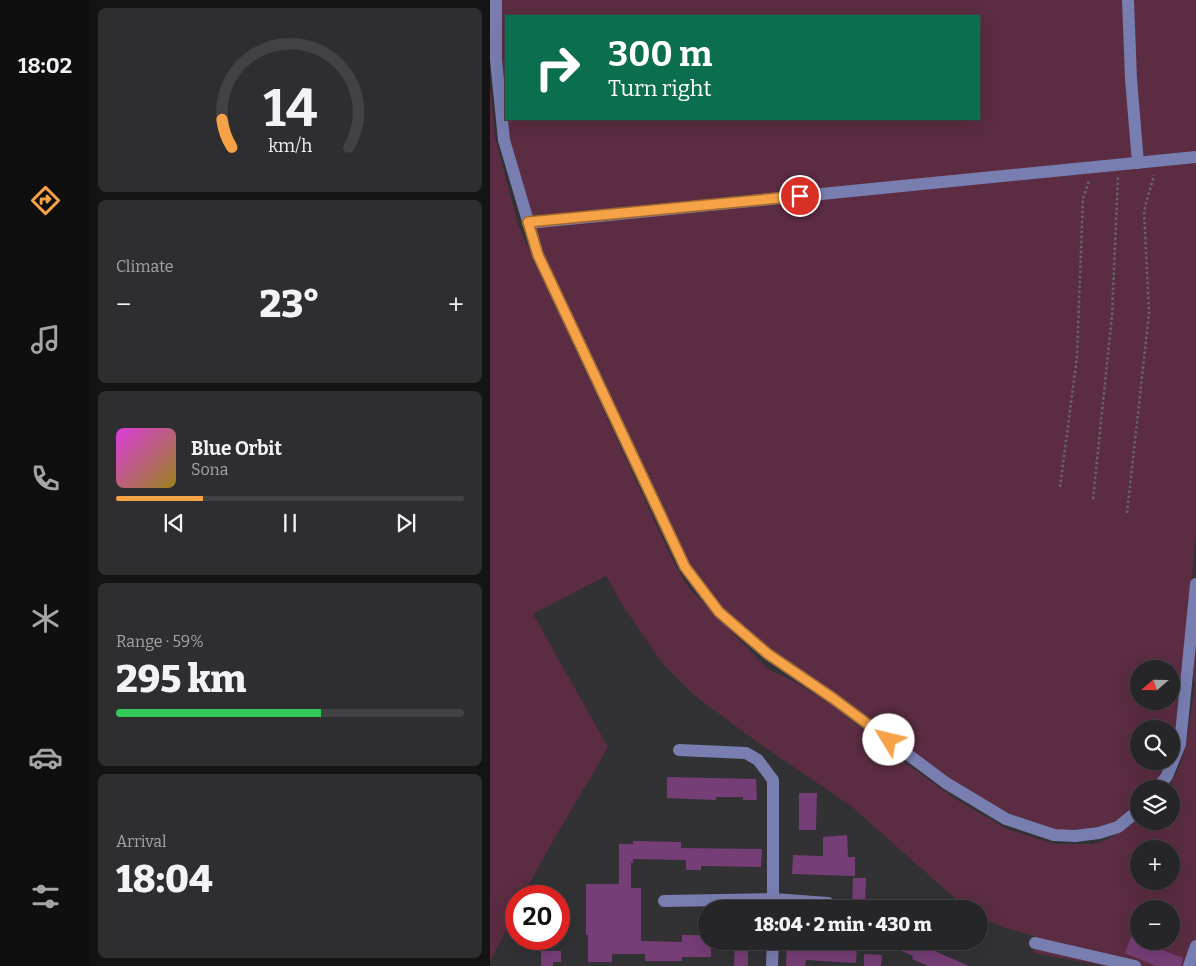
<!DOCTYPE html>
<html lang="en">
<head>
<meta charset="utf-8">
<style>
  :root { --surface:#262527; --page:#2e2d2f; --text:#f1f3f6; --muted:#a4a5a7; --line:#424244; --accent:#f6a246 }
  body { margin:0; font-family:Bitter,serif; background:var(--page); color:var(--text); height:100vh; display:flex; flex-direction:column; font-size:19px; white-space:nowrap }
  * { box-sizing:border-box; margin:0 }
  p { font-size:16px; color:var(--muted) }
  .icon { flex:none; width:28px; height:28px; fill:none; stroke:currentColor; stroke-width:2; stroke-linecap:round; stroke-linejoin:round }
  .map { position:relative; flex:1; overflow:hidden }
  .details { display:flex; flex-direction:column; gap:8px; padding:8px; background:#151415; width:400px }
  .details>* { flex:none }
  .guide { position:absolute; left:15px; top:15px; width:475px; height:105px; border-radius:0px; box-shadow:0 5px 20px #0002,0 0 0 1px var(--line); background:#0b6e4f; color:#fff; overflow:hidden }
  .needle { width:32px; rotate:250deg }
  .controls { position:absolute; left:640px; top:660px; display:grid; gap:10px }
  .controls a { display:grid; place-items:center; width:50px; height:50px; border-radius:50%; background:var(--surface); box-shadow:0 5px 20px #0002,0 0 0 1px var(--line); font-size:25px }
  .speed { position:absolute; left:15px; top:885px; display:flex; gap:10px; font-size:25px; font-weight:700; text-align:center }
  .speed>* { display:grid; place-content:center; width:65px; height:65px; border-radius:50%; background:var(--surface); box-shadow:0 5px 20px #0002,0 0 0 1px var(--line); line-height:1 }
  .speed .limit { border:8px solid #d22; background:#fff; color:#111 }
  .pin { position:absolute; display:grid; place-items:center; width:42px; height:42px; color:#fff; margin:-21px; border:2px solid #fff; border-radius:50%; box-shadow:0 1px 5px #0007 }
  .me { position:absolute; width:55px; margin:-28px; rotate:306deg; stroke-linejoin:round; filter:drop-shadow(0 0 4px #0008) }
  .turn { display:flex; align-items:center; gap:18px; height:105px; padding:0 20px; font-size:22px }
  .turn .icon { width:65px; height:65px; stroke-width:2.5 }
  .turn b { display:block; font-size:35px; line-height:42px }
  .big { font-size:38px; font-weight:800; line-height:1.1 }
  .details .card { flex:1; display:flex; flex-direction:column; justify-content:center; gap:8px; min-width:0; padding:0 18px; border-radius:8px; background:var(--page) }
  .details .dial { align-items:center; gap:0 }
  .dial svg { height:130px; overflow:visible; fill:none; stroke:var(--line); stroke-width:7; stroke-linecap:round; text-anchor:middle }
  .dial text { fill:var(--text); stroke:none }
  .song { display:flex; align-items:center; gap:15px }
  .cover { width:60px; height:60px; border-radius:8px; background:linear-gradient(135deg,hsl(300 70% 55%),hsl(50 70% 35%)) }
  .played { height:5px; border-radius:2px; background:linear-gradient(90deg,var(--accent) 25%,var(--line) 25%) }
  .keys { display:flex; justify-content:space-around; direction:ltr }
  .heat { display:flex; justify-content:space-between; align-items:center; font-size:28px; direction:ltr }
  .charge { height:8px; border-radius:4px; background:linear-gradient(90deg,#34c759 59%,var(--line) 0) }
  .trip { position:absolute; left:208px; top:900px; width:290px; height:50px; border-radius:25px; background:var(--surface); box-shadow:0 5px 20px #0002,0 0 0 1px var(--line); font-weight:800; line-height:50px; text-align:center }
  main { display:flex; flex:1; min-height:0 }
  .tabs { display:flex; flex-direction:column; width:90px; justify-content:space-around; align-items:center; background:#0f0f10; color:var(--muted) }
  .tabs .icon { width:35px; height:35px }
  .tabs .selected { color:var(--accent) }
  .tabs b { font-size:22px; color:var(--text) }
  .map>svg:first-child { display:block }
</style>
</head>
<body>
<main>
<nav class="tabs">
<b>18:02</b>
<svg class="icon selected" aria-label="directions" viewBox="0 0 24 24"><path d="M12 3l9 9-9 9-9-9zM9 14v-3h6M13 9l2 2-2 2"/></svg>
<svg class="icon" aria-label="music" viewBox="0 0 24 24"><path d="M9 18V5l10-2v13"/><circle cx="6" cy="18" r="3"/><circle cx="16" cy="16" r="3"/></svg>
<svg class="icon" aria-label="phone" viewBox="0 0 24 24"><path d="M5 4h4l2 5-3 2q2 4 5 5l2-3 5 2v4C11 20 4 13 5 4z"/></svg>
<svg class="icon" aria-label="climate" viewBox="0 0 24 24"><path d="M12 3v18M4 7l16 10M4 17L20 7"/></svg>
<svg class="icon" aria-label="car" viewBox="0 0 24 24"><path d="M5 17H2v-5l4-1 3-4h7l3 4 3 1v5h-3M9 17h6M6 11h13"/><circle cx="7" cy="17" r="2"/><circle cx="17" cy="17" r="2"/></svg>
<svg class="icon" aria-label="filters" viewBox="0 0 24 24"><path d="M4 7h16M4 17h16"/><circle cx="9" cy="7" r="2"/><circle cx="15" cy="17" r="2"/></svg>
</nav>
<section class="details">
<div class="card dial"><svg viewBox="0 0 100 80">
<path d="M14 69A42 42 0 1 1 86 69"/>
<path d="M14 69A42 42 0 0 1 8 52" stroke="#f6a246"/>
<text x="50" y="56" font-size="32" font-weight="700">14</text>
<text x="50" y="72" font-size="11">km/h</text>
</svg></div>
<div class="card"><p>Climate</p>
<div class="heat"><a>−</a><b class="big">23°</b><a>+</a></div>
</div>
<div class="card">
<div class="song"><i class="cover"></i><div><b>Blue Orbit</b><p>Sona</p></div></div>
<div class="played"></div>
<div class="keys"><svg class="icon" aria-label="previous" viewBox="0 0 24 24"><path d="M18 5L8 12l10 7zM5 5v14"/></svg><svg class="icon" aria-label="pause" viewBox="0 0 24 24"><path d="M8 5v14M16 5v14"/></svg><svg class="icon" aria-label="next" viewBox="0 0 24 24"><path d="M6 5l10 7-10 7zM19 5v14"/></svg></div>
</div>
<div class="card"><p>Range · 59%</p><b class="big">295 km</b><div class="charge"></div></div>
<div class="card"><p>Arrival</p><b class="big">18:04</b></div>
</section>
<div class="map">
<svg width="706" height="966" viewBox="0 0 706 966">
  <rect width="100%" height="100%" fill="#323134"/>
  <path fill="#5b2c42" fill-rule="evenodd" d="M12,0h694v534l-19,208 -6,14v-27h-32v32h30l-16,28h-14v14l-27,23 -18,5h-41l-34,-13 -30,-14 -31,-18 -210,-154 -39,-39 -21,-30 -145,-310 -33,-112 -2,-22h471v-103h-473v91l-5,-45zM649,669h32v32h-32z
    M0,84l5,53 24,90 155,336 15,25 79,81 20,9 44,27 64,51 58,42 53,31 48,15h37l12,-3 35,-21 32,1v-32h-3c20,-31 21,-69 27,-105l-2,-6 3,-44v332h-92l-70,-13 1,-17 -30,-8 -26,-11v-8h-12l-116,-103 -94,-64 -63,-47 -31,-31 -42,-61 -15,-27 -73,38 75,133c-28,50 -59,98 -85,149h-7v14l-26,52zM649,849h32v32h-32zM649,909h32v32h-32z"/>
  <path fill="#763e76" d="M177,777l89,2 1,21h-14v-3h-27v3l-49,-2z
    M309,793h18l-1,37h-17z
    M357,835l1,22h7v19l-63,-2 1,-19 30,1v-19z
    M143,841l48,1v6l81,1 -1,18 -60,-1v4h-15v-10l-53,-1v4h-2v25h10v53l41,1v-7h24v6h5v16h-29v4h-37v-7h-33v8h-24v-27h-2v-51h33v-40h14z
    M363,878h13l-1,31h-13z
    M641,937l8,4 44,17 -2,8h-25l-31,-13z
    M245,941h13v25h-14z
    M297,941l70,4 -1,18 -50,-3 -1,6h-19z
    M389,941h37l15,6 -1,2 39,17h-41l-16,-7 1,-3z
    M51,951h20v11h-8v4h-12z
    M374,954l18,1 -1,11h-17z"/>
  <g fill="none" stroke-linecap="round" stroke-linejoin="round">
    <path stroke="#666568" stroke-width="2.5" stroke-dasharray="2.5 2.5" stroke-linecap="butt" d="M570,487l17,-130 6,-159 6,-17
      M603,499l19,-184 6,-138
      M637,513l22,-200 -5,-102 10,-36"/>
    <path stroke="#787eb0" stroke-width="12" d="M6,0v60l8,80 34,115 147,312 34,45 49,42 66,45 112,84 60,36 48,16 21,1 24,-3 19,-6 21,-17
      M638,0l3,79 7,84
      M38,223l668,-66
      M189,750l67,3 12,7 15,20v129
      M667,789l10,-13 13,-32 16,-160
      M174,901l109,-2 55,4
      M545,943l100,23
      M282,966l1,-25
      M699,966l7,-20"/>
  </g>
  <g fill="none" stroke-linecap="round" stroke-linejoin="round">
    <defs>
      <path id="route" d="M310,196l-272,26 10,33 147,312 34,45 49,42 66,45 55,41"/>
    </defs>
    <use href="#route" stroke="#a0692e" stroke-width="12"/>
    <use href="#route" stroke="#f6a246" stroke-width="9"/>
  </g>
</svg>
<div class="controls">
<a><svg class="needle" viewBox="-14 -14 28 28"><path d="M0-13l5 13h-10z" fill="#e53935"/><path d="M0 13l5-13h-10z" fill="#a4a5a7"/></svg></a>
<a><svg class="icon" aria-label="search" viewBox="0 0 24 24"><circle cx="10" cy="10" r="6"/><path d="M15 15l6 6"/></svg></a>
<a><svg class="icon" aria-label="layers" viewBox="0 0 24 24"><path d="M12 4l9 5-9 5-9-5zM3 14l9 5 9-5"/></svg></a>
<a>+</a>
<a>−</a>
</div>
<div class="speed"><div class="limit">20</div></div>
<div class="pin" style="left:310px;top:196px;background:#d93025"><svg class="icon" aria-label="arrive" viewBox="0 0 24 24"><path d="M6 21V4h12l-3 4 3 4H6"/></svg></div>
<svg class="me" style="left:399px;top:740px" viewBox="-20 -20 40 40"><circle r="19" fill="#fff"/><path d="M0-13L10 11 0 6-10 11z" fill="#f6a246"/></svg>
<div class="trip">18:04 · 2 min · 430 m</div>
<div class="guide">
<div class="turn"><svg class="icon" aria-label="right" viewBox="0 0 24 24"><path d="M7 20v-9h11M14 6l5 5-5 5"/></svg><div><b>300 m</b>Turn right</div></div>
</div>
</div>
</main>
</body>
</html>
